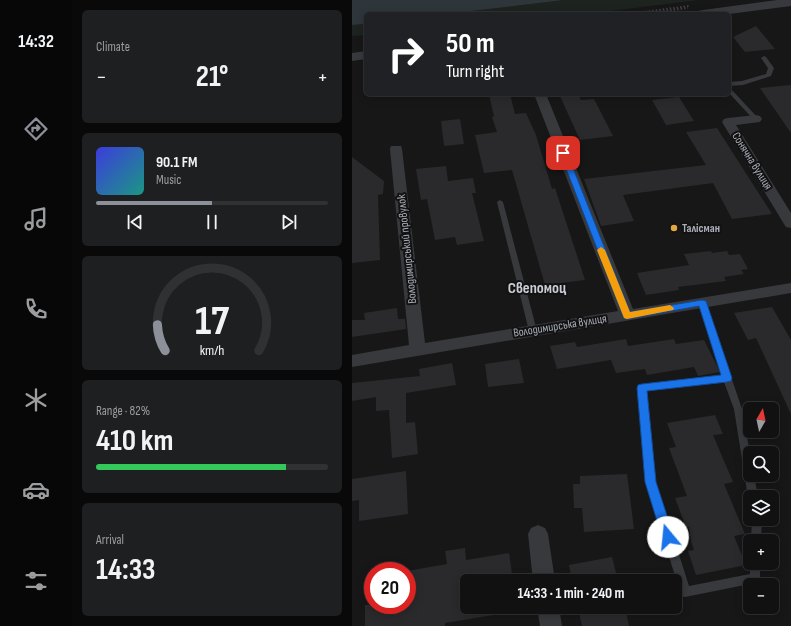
<!DOCTYPE html>
<html lang="en">
<head>
<meta charset="utf-8">
<style>
  :root { --surface:#111112; --page:#1e1f20; --text:#f1f3f6; --muted:#9c9d9f; --line:#303132; --accent:#8c9099 }
  body { margin:0; font-family:"Sofia Sans Condensed",sans-serif; background:var(--page); color:var(--text); height:100vh; display:flex; flex-direction:column; font-size:15px; white-space:nowrap }
  * { box-sizing:border-box; margin:0 }
  p { font-size:13px; color:var(--muted) }
  .icon { flex:none; width:22px; height:22px; fill:none; stroke:currentColor; stroke-width:2; stroke-linecap:round; stroke-linejoin:round }
  .map { position:relative; flex:1; overflow:hidden }
  .sheet { display:flex; flex-direction:column; gap:10px; padding:10px; background:#09090a; width:280px }
  .sheet>* { flex:none }
  .banner { position:absolute; left:12px; top:12px; width:367px; height:84px; border-radius:6px; box-shadow:0 2px 10px #0003,0 0 0 1px var(--line); background:#202124; color:#fff; overflow:hidden }
  .needle { width:26px; rotate:9deg }
  .fabs { position:absolute; left:391px; top:402px; display:grid; gap:8px }
  .fabs a { display:grid; place-items:center; width:36px; height:36px; border-radius:6px; background:var(--surface); box-shadow:0 2px 10px #0003,0 0 0 1px var(--line); font-size:20px }
  .speed { position:absolute; left:12px; top:562px; display:flex; gap:8px; font-size:20px; font-weight:700; text-align:center }
  .speed>* { display:grid; place-content:center; width:52px; height:52px; border-radius:50%; background:var(--surface); box-shadow:0 2px 10px #0003,0 0 0 1px var(--line); line-height:1 }
  .speed .limit { border:6px solid #d22; background:#fff; color:#111 }
  .pin { position:absolute; display:grid; place-items:center; width:34px; height:34px; color:#fff; margin:-17px; border-radius:8px; box-shadow:0 2px 6px #0006 }
  .me { position:absolute; width:44px; margin:-22px; rotate:343deg; stroke-linejoin:round; filter:drop-shadow(0 0 3px #0008) }
  .turn { display:flex; align-items:center; gap:14px; height:84px; padding:0 16px; font-size:18px }
  .turn .icon { width:52px; height:52px; stroke-width:2.5 }
  .turn b { display:block; font-size:28px; line-height:34px }
  .big { font-size:30px; font-weight:700; line-height:1.1 }
  .sheet .tile { flex:1; display:flex; flex-direction:column; justify-content:center; gap:6px; min-width:0; padding:0 14px; border-radius:6px; background:var(--page) }
  .sheet .dial { align-items:center; gap:0 }
  .dial svg { height:104px; overflow:visible; fill:none; stroke:var(--line); stroke-width:7; stroke-linecap:round; text-anchor:middle }
  .dial text { fill:var(--text); stroke:none }
  .song { display:flex; align-items:center; gap:12px }
  .cover { width:48px; height:48px; border-radius:6px; background:linear-gradient(135deg,hsl(240 70% 55%),hsl(170 70% 35%)) }
  .played { height:4px; border-radius:2px; background:linear-gradient(90deg,var(--accent) 50%,var(--line) 50%) }
  .keys { display:flex; justify-content:space-around; direction:ltr }
  .heat { display:flex; justify-content:space-between; align-items:center; font-size:22px; direction:ltr }
  .charge { height:6px; border-radius:3px; background:linear-gradient(90deg,#34c759 82%,var(--line) 0) }
  .trip { position:absolute; left:108px; top:574px; width:222px; height:40px; border-radius:6px; background:var(--surface); box-shadow:0 2px 10px #0003,0 0 0 1px var(--line); font-weight:700; line-height:40px; text-align:center }
  main { display:flex; flex:1; min-height:0 }
  .tabs { display:flex; flex-direction:column; width:72px; justify-content:space-around; align-items:center; background:#070707; color:var(--muted) }
  .tabs .icon { width:28px; height:28px }
  .tabs .active { color:var(--accent) }
  .tabs b { font-size:18px; color:var(--text) }
  .map>svg:first-child { display:block }
</style>
</head>
<body>
<main>
<nav class="tabs">
<b>14:32</b>
<svg class="icon active" aria-label="directions" viewBox="0 0 24 24"><path d="M12 3l9 9-9 9-9-9zM9 14v-3h6M13 9l2 2-2 2"/></svg>
<svg class="icon" aria-label="music" viewBox="0 0 24 24"><path d="M9 18V5l10-2v13"/><circle cx="6" cy="18" r="3"/><circle cx="16" cy="16" r="3"/></svg>
<svg class="icon" aria-label="phone" viewBox="0 0 24 24"><path d="M5 4h4l2 5-3 2q2 4 5 5l2-3 5 2v4C11 20 4 13 5 4z"/></svg>
<svg class="icon" aria-label="climate" viewBox="0 0 24 24"><path d="M12 3v18M4 7l16 10M4 17L20 7"/></svg>
<svg class="icon" aria-label="car" viewBox="0 0 24 24"><path d="M5 17H2v-5l4-1 3-4h7l3 4 3 1v5h-3M9 17h6M6 11h13"/><circle cx="7" cy="17" r="2"/><circle cx="17" cy="17" r="2"/></svg>
<svg class="icon" aria-label="filters" viewBox="0 0 24 24"><path d="M4 7h16M4 17h16"/><circle cx="9" cy="7" r="2"/><circle cx="15" cy="17" r="2"/></svg>
</nav>
<section class="sheet">
<div class="tile"><p>Climate</p>
<div class="heat"><a>−</a><b class="big">21°</b><a>+</a></div>
</div>
<div class="tile">
<div class="song"><i class="cover"></i><div><b>90.1 FM</b><p>Music</p></div></div>
<div class="played"></div>
<div class="keys"><svg class="icon" aria-label="previous" viewBox="0 0 24 24"><path d="M18 5L8 12l10 7zM5 5v14"/></svg><svg class="icon" aria-label="pause" viewBox="0 0 24 24"><path d="M8 5v14M16 5v14"/></svg><svg class="icon" aria-label="next" viewBox="0 0 24 24"><path d="M6 5l10 7-10 7zM19 5v14"/></svg></div>
</div>
<div class="tile dial"><svg viewBox="0 0 100 80">
<path d="M14 69A42 42 0 1 1 86 69"/>
<path d="M14 69A42 42 0 0 1 8 49" stroke="#8c9099"/>
<text x="50" y="56" font-size="32" font-weight="700">17</text>
<text x="50" y="72" font-size="11">km/h</text>
</svg></div>
<div class="tile"><p>Range · 82%</p><b class="big">410 km</b><div class="charge"></div></div>
<div class="tile"><p>Arrival</p><b class="big">14:33</b></div>
</section>
<div class="map">
<svg width="439" height="626" viewBox="0 0 439 626">
  <rect width="100%" height="100%" fill="#171718"/>
  <path fill="#1d231e" d="M212,0h134l-111,14h-140z
    M14,24v11l-14,1v-11z"/>
  <path fill="#2e363b" d="M0,0h212l-117,14h-81v10l-14,1z"/>
  <path fill="#2a2a2c" d="M404,26l19,23 -30,3 -12,-15z
    M439,85v48l-31,-45z
    M158,94l5,20 11,-1 10,22 16,54 3,-1 30,92 -40,5 -33,-115 -28,3 -9,-38 22,-3 -5,-15 2,-1 -5,-21z
    M207,94h19l3,6 13,-1 19,37 -33,4z
    M327,97l15,24 -28,4 -14,-25z
    M108,119l4,25 -20,2 -3,-25z
    M365,128l55,86 -40,5 -19,-36 -90,12 11,26 -33,5 -17,-47 122,-14 -20,-33z
    M0,157l32,24 -1,13 -5,1 2,65 -28,3z
    M94,166l2,15 25,-3 3,15h-4l12,48 -27,4 -2,-8 -20,3 -8,-41 -6,1 -5,-31z
    M359,251l1,2 15,-2 2,4 11,-1 8,15 -7,1 3,4 -20,3 2,4 -48,6 1,3 -33,5 -9,-22 52,-8 -5,-11z
    M420,307l19,33v74l-35,-76 -8,2 -14,-27z
    M45,308l1,11h7l1,10 -54,8v-17h13l-1,-7z
    M274,339l2,7 46,-7 2,5 28,-4 16,32 -22,4 -4,-9 -47,8 -2,-6 -29,4 -5,-13 -54,9 -7,-23 25,-4 2,5z
    M167,359l5,24 -36,4 -3,-23z
    M100,363l4,22 -50,8v30l9,-1 3,32 -26,4 -3,-48 -13,1v-14l-24,4v-18l68,-7 -1,-7z
    M363,415l8,19 -10,1 20,47 -9,2 21,50 -11,2 12,29 -50,10 -8,-24 6,-1 -3,-9 -2,-14h-3l-11,-29 12,-2 -18,-48 7,-1 -9,-24z
    M54,471l2,43 -49,7v-21l-7,1v-22z
    M275,474l7,55 -50,3 -2,-24h-8l-1,-24h7v-8z
    M113,548l1,12 43,-7 4,28h-46v26h50v4l-72,12v3h-80v-21h42v-34l40,-7 -2,-13z
    M260,557l6,24h-46l-3,-16z
    M226,607h47l4,19h-47z"/>
  <g fill="none" stroke-linecap="round" stroke-linejoin="round">
    <path stroke="#3e4044" stroke-width="2" stroke-dasharray="1.5 2" stroke-linecap="butt" d="M276,14l61,-8
      M294,14l42,-6"/>
    <path fill="#38393d" fill-rule="evenodd" d="M412,56l2,1 8,11 -3,8 -28,9 -14,1v-4l13,-1 24,-7 2,-6 -7,-10z
      M377,88l2,1 27,29v2h-4l-25,-27z
      M148,200l3,2 34,129 -4,3 -4,-3 -32,-129z
      M350,300l4,3 36,106 8,44v22h4l4,22h-8v3l-2,-3 -14,-88 -10,-27 -77,9 9,91 33,104 61,-12v-12l10,1v15l-1,3 -4,2 -70,14 -4,-1 -1,-4 -34,-110 -8,-94 1,-2 3,-1 80,-10 -24,-72z
      M400,519h10l-1,22h-10z"/>
    <path fill="#38393d" fill-rule="evenodd" d="M182,94h12l87,215 158,-26v10l-439,74v-12l57,-10 -19,-196 1,-3h10l1,3 23,194 193,-32z
      M404,115l4,1 2,3 -2,3 -24,3 55,88v15l-5,-1 -2,-3 -62,-102 2,-3 4,-1z
      M186,525l7,3 3,6 7,47h-22l-5,-47 3,-6z
      M185,607h22l3,19h-22z"/>
    <path fill="#38393d" fill-rule="evenodd" d="M425,0h14v6l-62,8h-33l2,-3 5,-1z
      M14,51v8l-14,2v-8z"/>
  </g>
  <path fill="#1a73e8" stroke="#114b97" d="M209,151h2l4,2 63,159 72,-12 4,1 26,77 -1,3 -4,1 -80,9 9,91 18,55 -2,3 -4,2 -4,-2 -2,-3 -17,-55 -8,-94 1,-3 4,-1 79,-9 -22,-69 -72,13 -3,-1 -64,-165z"/>
  <path fill="#f59e0b" d="M249,247l4,3 25,62 40,-7 4,3 -1,2 -46,9 -3,-1 -27,-68z"/>
  <circle fill="#e4a843" stroke="#121213" stroke-width="1.5" cx="322" cy="228" r="4"/>
  <g text-anchor="middle" dominant-baseline="central" stroke-width="4" stroke-linejoin="round" paint-order="stroke">
    <g font-size="12" fill="#aaaeb7" stroke="#121213">
      <text transform="translate(400 161) rotate(58)">Сонячна вулиця</text>
      <text transform="translate(55 249) rotate(-96)">Володимирський провулок</text>
      <text transform="translate(208 326) rotate(-9)">Володимирська вулиця</text>
    </g>
    <g font-size="12" font-weight="bold" fill="#aaaeb7" stroke="#121213" text-anchor="start">
      <text x="330" y="228">Талісман</text>
    </g>
    <g font-size="16" font-weight="bold" fill="#cacdd4" stroke="#121213">
      <text x="185" y="288">Свепомоц</text>
    </g>
  </g>
</svg>
<div class="fabs">
<a><svg class="needle" viewBox="-14 -14 28 28"><path d="M0-13l5 13h-10z" fill="#e53935"/><path d="M0 13l5-13h-10z" fill="#9c9d9f"/></svg></a>
<a><svg class="icon" aria-label="search" viewBox="0 0 24 24"><circle cx="10" cy="10" r="6"/><path d="M15 15l6 6"/></svg></a>
<a><svg class="icon" aria-label="layers" viewBox="0 0 24 24"><path d="M12 4l9 5-9 5-9-5zM3 14l9 5 9-5"/></svg></a>
<a>+</a>
<a>−</a>
</div>
<div class="speed"><div class="limit">20</div></div>
<div class="pin" style="left:211px;top:153px;background:#d93025"><svg class="icon" aria-label="arrive" viewBox="0 0 24 24"><path d="M6 21V4h12l-3 4 3 4H6"/></svg></div>
<svg class="me" style="left:316px;top:537px" viewBox="-20 -20 40 40"><circle r="19" fill="#fff"/><path d="M0-13L10 11 0 6-10 11z" fill="#1a73e8"/></svg>
<div class="trip">14:33 · 1 min · 240 m</div>
<div class="banner">
<div class="turn"><svg class="icon" aria-label="right" viewBox="0 0 24 24"><path d="M7 20v-9h11M14 6l5 5-5 5"/></svg><div><b>50 m</b>Turn right</div></div>
</div>
</div>
</main>
</body>
</html>
